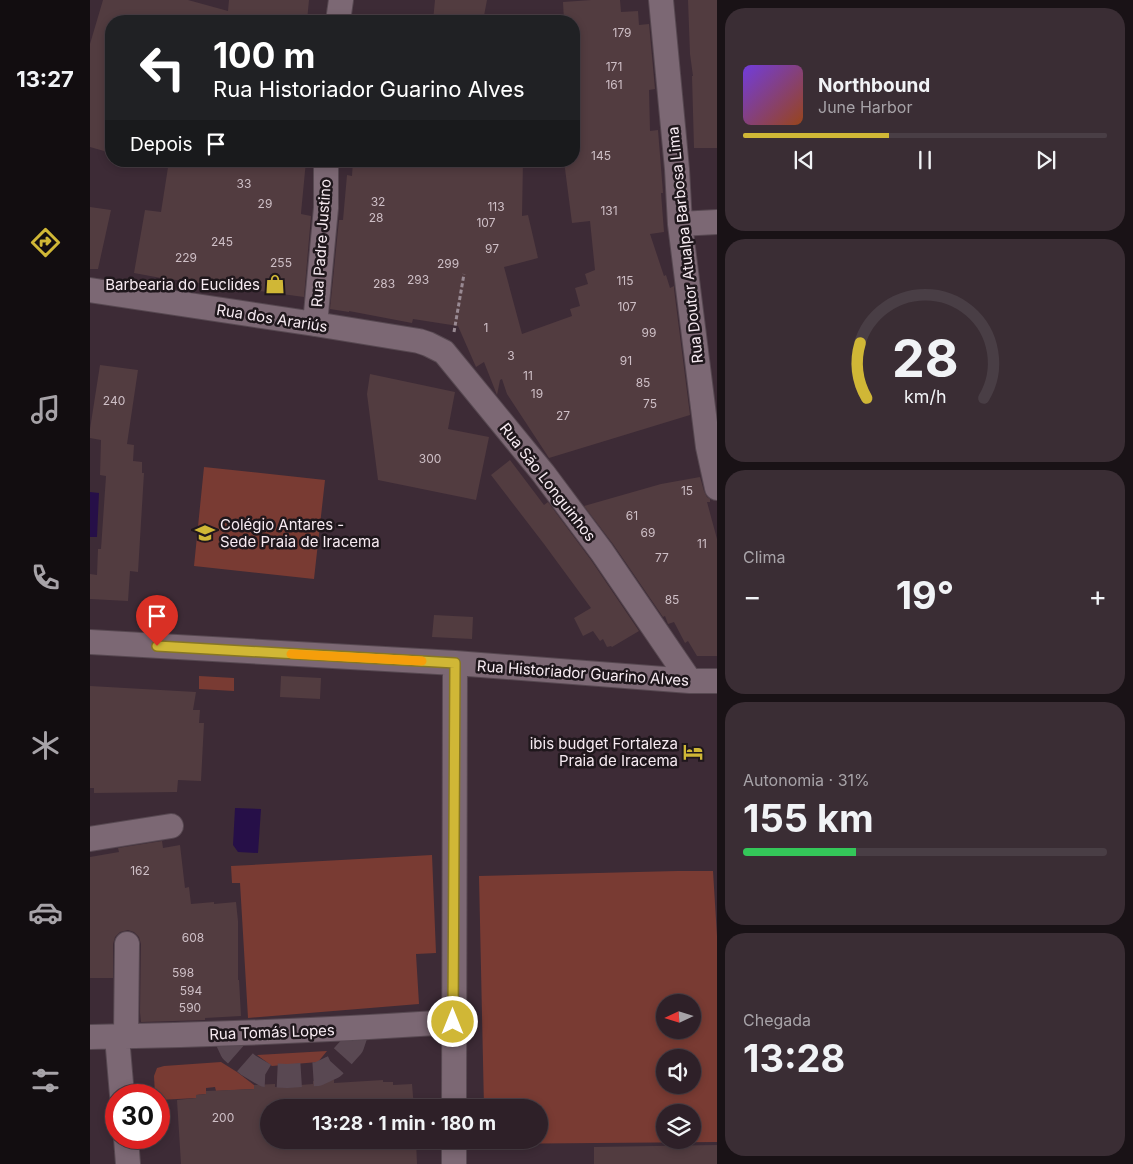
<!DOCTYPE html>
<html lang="pt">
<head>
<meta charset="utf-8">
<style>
  :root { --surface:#2e2028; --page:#3a2d34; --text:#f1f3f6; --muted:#a7a3a8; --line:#493e45; --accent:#d0b736 }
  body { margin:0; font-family:Inter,sans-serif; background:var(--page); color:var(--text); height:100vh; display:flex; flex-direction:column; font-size:19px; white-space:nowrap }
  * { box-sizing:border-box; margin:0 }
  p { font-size:16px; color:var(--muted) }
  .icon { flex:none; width:28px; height:28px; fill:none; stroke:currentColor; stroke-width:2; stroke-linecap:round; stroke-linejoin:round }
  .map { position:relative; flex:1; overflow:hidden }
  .details { display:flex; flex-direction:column; gap:8px; padding:8px; background:#191216; width:416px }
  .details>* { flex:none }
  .banner { position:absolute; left:15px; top:15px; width:475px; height:152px; border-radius:20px; box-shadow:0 2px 8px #0003,0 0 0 1px var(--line); background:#202124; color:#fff; overflow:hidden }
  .needle { width:32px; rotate:266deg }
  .controls { position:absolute; left:566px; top:994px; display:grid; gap:10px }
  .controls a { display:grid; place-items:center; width:45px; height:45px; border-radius:50%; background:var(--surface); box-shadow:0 2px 8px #0003,0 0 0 1px var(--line); font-size:25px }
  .speed { position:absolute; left:15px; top:1084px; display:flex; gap:10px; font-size:25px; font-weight:700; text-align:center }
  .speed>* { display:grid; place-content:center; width:65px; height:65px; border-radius:50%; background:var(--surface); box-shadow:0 2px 8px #0003,0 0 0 1px var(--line); line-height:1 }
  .speed .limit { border:8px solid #d22; background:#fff; color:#111 }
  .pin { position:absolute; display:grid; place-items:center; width:42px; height:42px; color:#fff; margin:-51px -21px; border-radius:50% 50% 50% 0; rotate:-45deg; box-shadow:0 0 5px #0007 }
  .pin .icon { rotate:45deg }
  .me { position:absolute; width:55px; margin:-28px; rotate:0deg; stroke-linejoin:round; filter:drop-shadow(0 0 4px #0008) }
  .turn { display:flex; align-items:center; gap:18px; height:105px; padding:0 25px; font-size:22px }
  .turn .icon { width:65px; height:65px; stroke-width:2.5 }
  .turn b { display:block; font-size:35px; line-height:42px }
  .then { display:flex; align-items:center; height:48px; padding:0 25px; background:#0003; gap:10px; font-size:19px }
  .big { font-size:38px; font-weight:700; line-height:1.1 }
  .details .tile { flex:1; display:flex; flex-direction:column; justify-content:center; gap:8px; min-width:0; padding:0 18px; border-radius:20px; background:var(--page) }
  .details .dial { align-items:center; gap:0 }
  .dial svg { height:130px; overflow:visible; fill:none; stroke:var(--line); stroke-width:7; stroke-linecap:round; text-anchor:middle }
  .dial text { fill:var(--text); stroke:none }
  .song { display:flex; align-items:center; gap:15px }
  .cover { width:60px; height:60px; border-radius:8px; background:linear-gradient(135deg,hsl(260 70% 55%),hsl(20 70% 35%)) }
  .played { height:5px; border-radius:2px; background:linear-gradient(90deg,var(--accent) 40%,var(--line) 40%) }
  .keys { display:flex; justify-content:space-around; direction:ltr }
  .heat { display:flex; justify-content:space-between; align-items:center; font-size:28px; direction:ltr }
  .charge { height:8px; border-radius:4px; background:linear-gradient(90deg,#34c759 31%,var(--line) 0) }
  .trip { position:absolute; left:170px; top:1099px; width:288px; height:50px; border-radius:25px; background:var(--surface); box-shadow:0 2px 8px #0003,0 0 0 1px var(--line); font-weight:700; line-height:50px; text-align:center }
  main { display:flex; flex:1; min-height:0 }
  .tabs { display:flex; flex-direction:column; width:90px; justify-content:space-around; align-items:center; background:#120d10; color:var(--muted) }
  .tabs .icon { width:35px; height:35px }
  .tabs .on { color:var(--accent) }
  .tabs b { font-size:22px; color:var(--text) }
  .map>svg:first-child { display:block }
</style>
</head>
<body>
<main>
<nav class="tabs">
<b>13:27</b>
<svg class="icon on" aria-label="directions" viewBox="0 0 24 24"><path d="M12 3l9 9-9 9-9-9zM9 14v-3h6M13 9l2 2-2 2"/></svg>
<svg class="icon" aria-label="music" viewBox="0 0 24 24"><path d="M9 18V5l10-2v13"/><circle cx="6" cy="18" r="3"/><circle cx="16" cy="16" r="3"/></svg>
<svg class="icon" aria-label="phone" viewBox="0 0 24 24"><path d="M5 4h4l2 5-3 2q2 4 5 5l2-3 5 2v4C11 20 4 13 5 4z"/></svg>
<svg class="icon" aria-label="climate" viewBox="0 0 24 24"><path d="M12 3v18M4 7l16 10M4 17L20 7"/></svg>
<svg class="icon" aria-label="car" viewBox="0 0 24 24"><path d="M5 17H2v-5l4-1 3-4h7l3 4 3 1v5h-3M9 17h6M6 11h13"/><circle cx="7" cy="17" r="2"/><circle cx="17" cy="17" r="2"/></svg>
<svg class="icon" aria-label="filters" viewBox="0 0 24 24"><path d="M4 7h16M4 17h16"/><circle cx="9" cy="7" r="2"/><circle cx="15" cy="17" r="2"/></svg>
</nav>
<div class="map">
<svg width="627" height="1164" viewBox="0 0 627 1164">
  <rect width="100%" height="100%" fill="#3d2b36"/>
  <path fill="#793b33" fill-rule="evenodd" d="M114,467l121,13 -11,99 -120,-13z
    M109,676l35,2v13l-35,-2z
    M342,855l4,98 -20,1 3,50 -171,14 -8,-135h-8l-1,-17z
    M587,871h36l4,65v206l-233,2v-4h55v-32l-55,-1 -5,-231zM602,1002v28h-27v-28zM575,1058h27v27h-27zM602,1112v28h-27v-28z
    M237,1051l-9,11 -46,4 -15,-11z
    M131,1062l16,10 17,13v4l-38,2 -1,-4 -9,1v6l-10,1v3l-37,2v-5h-4l-1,-19 3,-8 7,-2z"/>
  <path fill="#260f48" d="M0,492l9,1 -2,44h-7z
    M145,808l26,1 -3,44 -20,-1 -5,-7z"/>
  <path fill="#523c40" d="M13,0h85l40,11 1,-11h80l-2,21h-196v132l-21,-6v-103z
    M345,0h52l-4,21h-50z
    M501,0h29l1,12 17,-1 1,14 10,-1 6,65 -6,1 1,41 8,-1 5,63h-2l3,39 -14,2 14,42 2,-1 4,13 4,-2v3l16,126 -141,43 -42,-64 -5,-15 -2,1 -3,15 -13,-33 -8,5 -18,-41 -45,-7 -1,4 -63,-12v1l-19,-3 9,-89h4l4,-45 5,1 1,-15h170l-1,55 6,-1 10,43 -34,9 18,67 50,-18 -2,-7 10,-3 -5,-18 13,-4 -3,-10 10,-4 -5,-49 -18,2 -8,-62h10v-140h-10l-1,-19z
    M598,0h29v148h-23l-2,-72h1l-3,-22z
    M79,161h137l-5,52v1l10,2 -7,81 -143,-19 -27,-5 11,-63 16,2z
    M0,207l21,3 -13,59h-8z
    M10,365l38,5 -11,74 7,1 -1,16 9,1v11h2l-6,99 -8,-1 -2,30 -38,-2v-25l7,1 1,-26h3l5,-73 -6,-1 1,-35 -11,-2v-9z
    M280,374l85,18 -7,37 41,8 -13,63 -98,-20 -11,-86z
    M420,460l34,45 4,-3 43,58 48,71 -27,16 -1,-1 -4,1 -4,-8 -3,2 -7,-10 -10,5 -9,-18 17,-10 -47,-64 -53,-69z
    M610,477l4,14 3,6 3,2v3h-3l10,37v117h-20l-9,-15 -3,2 -11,-21 -6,2 -3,-8 -2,1 -50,-73 -29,-38 77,-22z
    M344,615l39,2 -1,22 -40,-2z
    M191,676l40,2 -1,21 -40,-2z
    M0,686l106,6 -3,18h7l-1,13h5l-3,58 -23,-1 -1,12 -83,1v-5h-4z
    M72,841l1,7 17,-3 5,43 4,-1 2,17 23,-2v2l22,-2 2,19v59h1l2,36 -36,2v2l-64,2 -1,-10 1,-68 -2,-7 -5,-5 -6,-2 -8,2 -5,5 -2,7v34h-23v-121l29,-5 -1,-4z
    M244,1080v3l49,-3v2h10v3l19,-1 2,24h-145v32h147l1,24h-236l-4,-64 19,-2v-3l10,-1v-3l48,-2v-4l21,-1v3l38,-3v-3z
    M627,1145v19h-123v-17z"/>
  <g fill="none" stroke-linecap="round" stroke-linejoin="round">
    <path stroke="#594852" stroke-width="24" stroke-dasharray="24 12" stroke-linecap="butt" d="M134,1034l8,17 16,14 17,10 22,1 31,-2 15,-7 19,-21 6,-18"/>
    <defs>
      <path id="minor" d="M571,0l16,169 3,55 28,223 9,41
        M248,21l3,-21
        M590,224l37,-2
        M0,290l225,34 104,17 9,3 16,8 99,121 59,79 88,129
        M225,324l11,-116v-47
        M0,642l365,21 235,18h27
        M0,839l81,-13
        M36,1036l1,-92
        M0,1037c121,-2 242,-7 363,-15
        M27,1037l5,58
        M364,1108l1,-445
        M36,1138l2,26
        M364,1140v24"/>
    </defs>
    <use href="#minor" stroke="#574851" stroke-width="26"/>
    <path stroke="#998a93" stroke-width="3" stroke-dasharray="4 2.5" stroke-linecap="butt" d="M364,332l10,-58"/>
    <use href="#minor" stroke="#7c6874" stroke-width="24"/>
  </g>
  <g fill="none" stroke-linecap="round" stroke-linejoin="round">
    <defs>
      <path id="route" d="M67,646l298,17 -2,359"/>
    </defs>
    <use href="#route" stroke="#877723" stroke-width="12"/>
    <use href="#route" stroke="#d0b736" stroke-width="9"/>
    <path stroke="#f59e0b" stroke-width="9" d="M201,654l131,7"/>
  </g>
  <defs>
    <symbol id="shop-bare" viewBox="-9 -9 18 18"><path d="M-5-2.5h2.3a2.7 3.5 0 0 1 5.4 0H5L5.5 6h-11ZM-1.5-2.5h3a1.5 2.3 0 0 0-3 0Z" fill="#d0b736" stroke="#1f171c" stroke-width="2.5" paint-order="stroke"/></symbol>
    <symbol id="school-bare" viewBox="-9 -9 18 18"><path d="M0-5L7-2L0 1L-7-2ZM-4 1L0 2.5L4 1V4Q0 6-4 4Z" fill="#d0b736" stroke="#1f171c" stroke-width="2.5" paint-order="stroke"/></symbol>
    <symbol id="hotel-bare" viewBox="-9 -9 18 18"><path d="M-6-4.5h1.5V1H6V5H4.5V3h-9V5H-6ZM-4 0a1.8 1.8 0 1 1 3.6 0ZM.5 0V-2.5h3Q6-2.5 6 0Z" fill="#d0b736" stroke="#1f171c" stroke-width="2.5" paint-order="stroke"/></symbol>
  </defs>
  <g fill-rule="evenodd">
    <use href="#shop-bare" x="171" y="270" width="28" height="28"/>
    <use href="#school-bare" x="101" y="519" width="28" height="28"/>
    <use href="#hotel-bare" x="589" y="738" width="28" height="28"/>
  </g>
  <g text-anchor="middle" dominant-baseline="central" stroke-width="5" stroke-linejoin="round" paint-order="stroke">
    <g font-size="12" fill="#cebfc6">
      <text x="532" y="32">179</text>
      <text x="524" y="66">171</text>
      <text x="524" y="84">161</text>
      <text x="511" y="155">145</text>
      <text x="154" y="183">33</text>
      <text x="288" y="201">32</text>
      <text x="175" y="203">29</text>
      <text x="406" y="206">113</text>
      <text x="519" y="210">131</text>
      <text x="286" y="217">28</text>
      <text x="396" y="222">107</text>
      <text x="132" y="241">245</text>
      <text x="402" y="248">97</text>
      <text x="96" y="257">229</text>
      <text x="191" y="262">255</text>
      <text x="358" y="263">299</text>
      <text x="328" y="279">293</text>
      <text x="535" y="280">115</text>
      <text x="294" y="283">283</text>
      <text x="537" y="306">107</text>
      <text x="396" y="327">1</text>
      <text x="559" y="332">99</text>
      <text x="421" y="355">3</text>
      <text x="536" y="360">91</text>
      <text x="438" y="375">11</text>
      <text x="553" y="382">85</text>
      <text x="447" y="393">19</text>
      <text x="24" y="400">240</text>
      <text x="560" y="403">75</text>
      <text x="473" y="415">27</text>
      <text x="340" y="458">300</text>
      <text x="597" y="490">15</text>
      <text x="542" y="515">61</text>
      <text x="558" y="532">69</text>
      <text x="612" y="543">11</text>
      <text x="572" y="557">77</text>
      <text x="582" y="599">85</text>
      <text x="50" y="870">162</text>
      <text x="103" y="937">608</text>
      <text x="93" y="972">598</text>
      <text x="101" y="990">594</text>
      <text x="100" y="1007">590</text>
      <text x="133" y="1117">200</text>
    </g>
    <g font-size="15" fill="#f7ebf2" stroke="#1f171c">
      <text transform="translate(231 243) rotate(-86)">Rua Padre Justino</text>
      <text transform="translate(595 245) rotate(-96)">Rua Doutor Atualpa Barbosa Lima</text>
      <text transform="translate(182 318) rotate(9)">Rua dos Arariús</text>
      <text transform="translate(458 482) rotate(52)">Rua São Longuinhos</text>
      <text transform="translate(493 673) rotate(4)">Rua Historiador Guarino Alves</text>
      <text transform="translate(182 1032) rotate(-2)">Rua Tomás Lopes</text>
    </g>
    <g font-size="15" fill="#f7ebf2" stroke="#1f171c" text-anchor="end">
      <text x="170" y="284">Barbearia do Euclides</text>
      <text x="130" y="524" text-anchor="start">Colégio Antares -<tspan x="130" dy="17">Sede Praia de Iracema</tspan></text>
      <text x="588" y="743">ibis budget Fortaleza<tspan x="588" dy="17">Praia de Iracema</tspan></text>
    </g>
  </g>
</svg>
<div class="controls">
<a><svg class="needle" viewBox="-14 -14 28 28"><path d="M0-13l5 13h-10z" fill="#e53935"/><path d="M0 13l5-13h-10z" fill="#a7a3a8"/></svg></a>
<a><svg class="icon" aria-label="sound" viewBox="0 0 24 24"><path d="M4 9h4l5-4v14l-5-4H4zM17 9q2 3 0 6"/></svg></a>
<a><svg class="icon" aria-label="layers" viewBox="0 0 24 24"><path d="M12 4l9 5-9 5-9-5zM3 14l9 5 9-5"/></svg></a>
</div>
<div class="speed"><div class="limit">30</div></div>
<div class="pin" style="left:67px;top:646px;background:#d93025"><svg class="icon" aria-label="arrive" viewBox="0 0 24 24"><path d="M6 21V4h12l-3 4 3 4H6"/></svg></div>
<svg class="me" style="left:363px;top:1022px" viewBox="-20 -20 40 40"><circle r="17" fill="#d0b736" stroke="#fff" stroke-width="3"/><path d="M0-11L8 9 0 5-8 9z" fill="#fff"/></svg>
<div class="trip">13:28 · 1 min · 180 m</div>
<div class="banner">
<div class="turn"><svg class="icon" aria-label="left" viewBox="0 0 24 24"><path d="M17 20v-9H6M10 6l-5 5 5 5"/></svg><div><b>100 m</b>Rua Historiador Guarino Alves</div></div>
<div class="then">Depois<svg class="icon" aria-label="arrive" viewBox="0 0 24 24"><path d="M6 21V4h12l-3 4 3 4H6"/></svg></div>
</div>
</div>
<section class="details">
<div class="tile">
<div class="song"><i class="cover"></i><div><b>Northbound</b><p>June Harbor</p></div></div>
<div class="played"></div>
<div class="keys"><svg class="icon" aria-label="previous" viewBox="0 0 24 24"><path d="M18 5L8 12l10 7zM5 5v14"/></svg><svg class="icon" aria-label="pause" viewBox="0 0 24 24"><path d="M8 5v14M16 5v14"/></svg><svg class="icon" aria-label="next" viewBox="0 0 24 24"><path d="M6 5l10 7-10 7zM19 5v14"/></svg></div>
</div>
<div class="tile dial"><svg viewBox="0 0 100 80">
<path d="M14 69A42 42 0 1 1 86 69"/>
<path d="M14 69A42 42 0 0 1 10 35" stroke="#d0b736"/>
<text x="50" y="56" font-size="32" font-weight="700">28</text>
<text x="50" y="72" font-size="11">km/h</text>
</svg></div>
<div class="tile"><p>Clima</p>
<div class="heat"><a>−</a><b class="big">19°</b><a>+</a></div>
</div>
<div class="tile"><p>Autonomia · 31%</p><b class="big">155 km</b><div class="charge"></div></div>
<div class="tile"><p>Chegada</p><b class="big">13:28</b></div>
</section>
</main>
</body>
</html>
